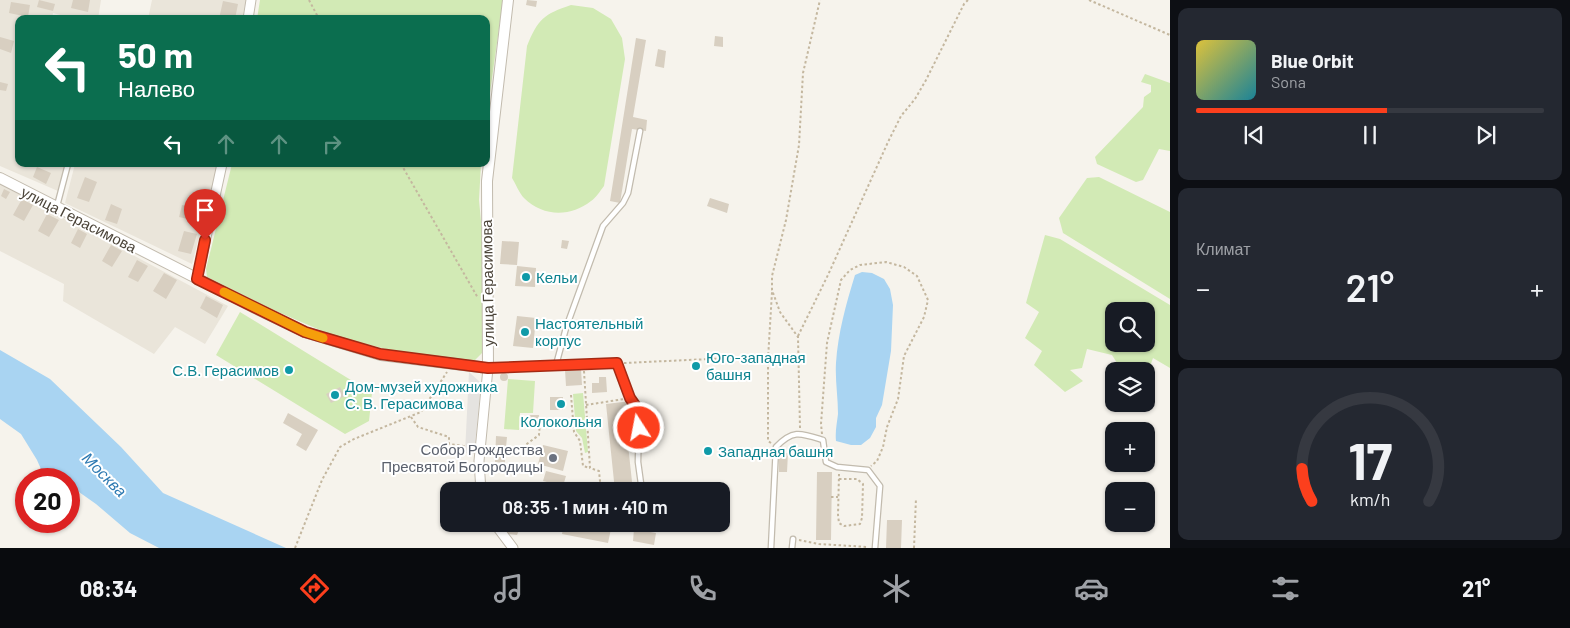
<!DOCTYPE html>
<html lang="ru">
<head>
<meta charset="utf-8">
<style>
  :root { --surface:#171b24; --page:#242831; --text:#f1f3f6; --muted:#9ea1a6; --line:#363941; --accent:#fc3f1d }
  body { margin:0; font-family:Barlow,sans-serif; background:var(--page); color:var(--text); height:100vh; display:flex; flex-direction:column; font-size:19px; white-space:nowrap }
  * { box-sizing:border-box; margin:0 }
  p { font-size:16px; color:var(--muted) }
  .icon { flex:none; width:28px; height:28px; fill:none; stroke:currentColor; stroke-width:2; stroke-linecap:round; stroke-linejoin:round }
  .map { position:relative; flex:1; overflow:hidden }
  .drawer { display:flex; flex-direction:column; gap:8px; padding:8px; background:#0d0f14; width:400px }
  .drawer>* { flex:none }
  .guide { position:absolute; left:15px; top:15px; width:475px; height:152px; border-radius:10px; box-shadow:0 1px 4px #0004; background:#0b6e4f; color:#fff; overflow:hidden }
  .controls { position:absolute; left:1105px; top:302px; display:grid; gap:10px }
  .controls a { display:grid; place-items:center; width:50px; height:50px; border-radius:10px; background:var(--surface); box-shadow:0 1px 4px #0004; font-size:25px }
  .speed { position:absolute; left:15px; top:468px; display:flex; gap:10px; font-size:25px; font-weight:700; text-align:center }
  .speed>* { display:grid; place-content:center; width:65px; height:65px; border-radius:50%; background:var(--surface); box-shadow:0 1px 4px #0004; line-height:1 }
  .speed .limit { border:8px solid #d22; background:#fff; color:#111 }
  .pin { position:absolute; display:grid; place-items:center; width:42px; height:42px; color:#fff; margin:-51px -21px; border-radius:50% 50% 50% 0; rotate:-45deg; box-shadow:0 0 5px #0007 }
  .pin .icon { rotate:45deg }
  .me { position:absolute; width:55px; margin:-28px; rotate:349deg; stroke-linejoin:round; filter:drop-shadow(0 0 4px #0008) }
  .turn { display:flex; align-items:center; gap:18px; height:105px; padding:0 20px; font-size:22px }
  .turn .icon { width:65px; height:65px; stroke-width:2.5 }
  .turn b { display:block; font-size:35px; line-height:42px }
  .lanes { display:flex; align-items:center; height:48px; padding:0 20px; background:#0003; justify-content:center; gap:25px; direction:ltr }
  .lanes .off { opacity:.35 }
  .big { font-size:38px; font-weight:600; line-height:1.1 }
  .drawer .card { flex:1; display:flex; flex-direction:column; justify-content:center; gap:8px; min-width:0; padding:0 18px; border-radius:10px; background:var(--page) }
  .drawer .dial { align-items:center; gap:0 }
  .dial svg { height:130px; overflow:visible; fill:none; stroke:var(--line); stroke-width:7; stroke-linecap:round; text-anchor:middle }
  .dial text { fill:var(--text); stroke:none }
  .song { display:flex; align-items:center; gap:15px }
  .cover { width:60px; height:60px; border-radius:8px; background:linear-gradient(135deg,hsl(50 70% 55%),hsl(190 70% 35%)) }
  .played { height:5px; border-radius:2px; background:linear-gradient(90deg,var(--accent) 55%,var(--line) 55%) }
  .keys { display:flex; justify-content:space-around; direction:ltr }
  .heat { display:flex; justify-content:space-between; align-items:center; font-size:28px; direction:ltr }
  .trip { position:absolute; left:440px; top:482px; width:290px; height:50px; border-radius:10px; background:var(--surface); box-shadow:0 1px 4px #0004; font-weight:600; line-height:50px; text-align:center }
  .menu { display:flex; height:80px; justify-content:space-around; align-items:center; background:#090b0e; color:var(--muted) }
  .menu .icon { width:35px; height:35px }
  .menu .selected { color:var(--accent) }
  .menu b { font-size:22px; color:var(--text) }
  main { display:flex; flex:1; min-height:0 }
  .map>svg:first-child { display:block }
</style>
</head>
<body>
<main>
<div class="map">
<svg width="1170" height="548" viewBox="0 0 1170 548">
  <rect width="100%" height="100%" fill="#f6f3ec"/>
  <path fill="#eae5da" d="M0,0h101l-3,19h-23l-22,-6 -1,6h-33v145h46l-7,27 -58,-25z
    M152,0h94l-4,19h-94z
    M75,164h143l-26,100 -127,-61z
    M0,184l228,122 -23,38 -30,-17 -21,27 -91,-53 1,-17 -64,-33z"/>
  <path fill="#d2eab5" fill-rule="evenodd" d="M260,0h243l-17,121v-102h-229z
    M571,5l22,3 18,11 11,19 3,21 -21,127c-4,5 -8,12 -13,15 -20,16 -48,16 -67,-3 -5,-5 -8,-14 -12,-20l15,-132c11,-27 17,-32 44,-41z
    M1145,74l25,9v68l-11,-2 -16,31 -7,2 -39,-18 -2,-7 48,-50 1,-10 7,-5v-7l-10,-3z
    M232,164h249l-2,36 3,32 1,109 -1,12 -7,7 -9,1 -72,-10 -60,-15 -63,-27 -64,-32 -1,-8z
    M1099,177l71,35v87l-107,-66 -4,-15 28,-40z
    M1045,235l15,4 110,66v63l-17,-10 -5,14 -26,-1 -10,-16 -25,-6 -5,19 -12,2 13,11 -18,11 -31,-27 8,-14 -17,-13 14,-26 -13,-9zM1146,311v33h-32v-33z
    M240,312l132,81 -3,28 -24,13 -129,-79z
    M508,379l27,2 -2,32h-13l-1,17 -15,-1z
    M583,393l5,59 -3,1 -3,-15 -6,-7 -3,-37z"/>
  <path fill="#e5e3e0" d="M469,372l12,11 -7,71 -9,-1z"/>
  <path fill="#a9d4f2" d="M862,272l10,1 12,6 6,10 3,16 -2,46 -9,54 -6,13v9l-6,11 -9,7h-10l-15,-4c-1,-10 1,-18 2,-27 0,-17 -3,-34 -2,-51 2,-30 10,-59 19,-88z
    M0,350l50,29 71,68 42,46 123,55h-127l-29,-15 -34,-29 -27,-19v-6h-9l-7,-5 -9,2 -7,-16 -16,-26 -21,-15z"/>
  <path fill="#d8cfc1" d="M39,0l16,4 -2,7 -16,-4z
    M73,0h17l-2,12 -17,-4z
    M527,0l10,1 -1,6 -10,-2z
    M223,1l15,3 -3,15h-16z
    M11,2l19,3 -2,12 -19,-4z
    M715,36l8,1v10l-9,-1z
    M0,37l14,4 -3,12 -11,-4z
    M636,38l10,2 -13,77 14,3 -1,11 -14,-2 -12,74 -10,-2z
    M658,49l8,2 -2,17 -9,-2z
    M0,82l8,2 -2,7 -6,-1z
    M37,167l14,6 -5,11 -13,-7z
    M85,177l12,5 -8,20 -12,-4z
    M4,189l6,3 -4,7 -5,-3z
    M710,198l19,6 -2,9 -20,-7z
    M22,199l11,6 -9,16 -11,-6z
    M111,204l11,5 -5,15 -12,-4z
    M182,205l16,4 -2,12 -17,-4z
    M47,214l12,6 -10,17 -11,-6z
    M78,229l9,5 -7,14 -9,-5z
    M184,231l13,3 -6,20 -13,-3z
    M562,240l7,1 -2,8 -6,-1z
    M502,241l17,1 -2,23 -17,-1z
    M111,245l11,6 -10,16 -10,-6z
    M137,260l11,6 -10,16 -10,-5z
    M517,266l19,2 -1,19 -20,-1z
    M164,273l13,7 -11,19 -13,-8z
    M206,296l17,9 -6,13 -17,-10z
    M517,316l19,2 -3,30 -20,-2z
    M692.5 366a3.5 3.5 0 1 1 7 0a3.5 3.5 0 1 1-7 0Z
    M581,369l1,16 -16,1 -1,-16z
    M500 377a4 4 0 1 1 8 0a4 4 0 1 1-8 0Z
    M599,377h7l1,15 -15,1v-10h7z
    M340,387l5,9 -14,7 -5,-9z
    M550,397h13v13h-13z
    M631,401l2,24 -7,1 7,65h-18l-9,-87z
    M288,413l30,17 -12,21 -10,-6 6,-11 -19,-11z
    M526,415h13l-1,13 -13,-1z
    M496,436l11,1 -1,10 -8,-1v4l-1,4h8v9l-10,-1z
    M543,445l25,6 -5,20 -25,-7z
    M704 450a4 4 0 1 1 8 0a4 4 0 1 1-8 0Z
    M779,453h9l-1,19h-8z
    M546,471l20,5 -3,10 -20,-5z
    M817,472h15l-1,68h-15z
    M887,520h15l-1,28h-15z
    M508,524l10,1 1,5 -2,5 -9,-1z
    M564,524h48l-4,19 -46,-9z
    M634,529l22,4 -2,12 -21,-4z"/>
  <g fill="none" stroke-linecap="round" stroke-linejoin="round">
    <defs>
      <path id="service" d="M57,206l11,-42
        M556,365l10,-37 37,-102 20,-23 5,-10 12,-62
        M489,368l128,-5 13,35 9,13 -1,51 4,29
        M771,548l5,-101c17,-18 25,-14 47,-7l3,22 11,5 31,3 12,16 -5,62
        M792,548l1,-9"/>
      <path id="minor" d="M248,19l3,-19
        M197,279l25,-115
        M481,491l-2,-30 9,-93
        M495,524l18,24"/>
      <path id="tertiary" d="M0,178l253,129 52,25 76,23 107,13 -1,-187 21,-181"/>
    </defs>
    <use href="#service" stroke="#c2bbae" stroke-width="7"/>
    <use href="#minor" stroke="#c2bbae" stroke-width="11"/>
    <use href="#tertiary" stroke="#c2bbae" stroke-width="12"/>
    <path stroke="#c4b79f" stroke-width="2" stroke-dasharray="2.5 2.5" stroke-linecap="butt" d="M309,0l10,19
      M1089,0l81,35
      M401,164l77,134
      M798,336l30,-61 60,-133 13,-26 14,-17 11,-19 38,-76 4,-4
      M624,363l107,-5 37,1
      M584,371l6,97 9,3 2,20
      M571,395l3,37 6,9 3,25 7,2
      M586,405l38,-6
      M411,417l7,10 31,10v7l22,3
      M800,428l-2,-91 -18,-25 -8,-22v-14l14,-56 13,-75 4,-72 17,-73
      M822,434l-1,-10 6,-81 14,-63 9,-10 10,-5 26,-3 18,5 13,9 11,24 -4,17 -20,39 -6,43 -11,28 -4,20 -6,14 -6,5
      M771,443l-3,-2v-82l4,-67
      M488,449l7,1
      M498,450l22,-1 19,-14 1,-13 32,1
      M839,479h18l6,5 -1,34 -2,6 -16,2 -5,-3 -1,-8 1,-41
      M831,497h7
      M799,540l20,4 49,3
      M295,548l27,-68 18,-33 14,-8 67,-27 26,-40
      M914,548l2,-50"/>
    <use href="#service" stroke="#fff" stroke-width="4.5"/>
    <use href="#minor" stroke="#fff" stroke-width="9"/>
    <use href="#tertiary" stroke="#fff" stroke-width="10"/>
  </g>
  <g fill="none" stroke-linecap="round" stroke-linejoin="round">
    <defs>
      <path id="route" d="M205,240l-8,39 108,53 75,22 108,14 129,-5 13,35 9,13v17"/>
    </defs>
    <use href="#route" stroke="#a42913" stroke-width="12"/>
    <use href="#route" stroke="#fc3f1d" stroke-width="9"/>
    <path stroke="#f59e0b" stroke-width="9" d="M224,292l81,40 18,6"/>
  </g>
  <g fill="#0f9aa8" stroke="#fff" stroke-width="2">
    <circle cx="526" cy="277" r="5"/>
    <circle cx="525" cy="332" r="5"/>
    <circle cx="696" cy="366" r="5"/>
    <circle cx="289" cy="370" r="5"/>
    <circle cx="335" cy="395" r="5"/>
    <circle cx="561" cy="404" r="5"/>
    <circle cx="708" cy="451" r="5"/>
  </g>
  <circle fill="#6b7280" stroke="#fff" stroke-width="2" cx="553" cy="458" r="5"/>
  <g text-anchor="middle" dominant-baseline="central" stroke-width="4" stroke-linejoin="round" paint-order="stroke">
    <g font-size="15" fill="#4b4439" stroke="#fff">
      <text transform="translate(79 219) rotate(27)">улица Герасимова</text>
      <text transform="translate(487 283) rotate(-91)">улица Герасимова</text>
    </g>
    <g font-size="15" fill="#0d838f" stroke="#fff" text-anchor="start">
      <text x="536" y="277">Кельи</text>
      <text x="535" y="323">Настоятельный<tspan x="535" dy="17">корпус</tspan></text>
      <text x="706" y="357">Юго-западная<tspan x="706" dy="17">башня</tspan></text>
      <text x="279" y="370" text-anchor="end">С.В. Герасимов</text>
      <text x="345" y="386">Дом-музей художника<tspan x="345" dy="17">С. В. Герасимова</tspan></text>
      <text x="561" y="421" text-anchor="middle">Колокольня</text>
      <text x="718" y="451">Западная башня</text>
    </g>
    <g font-size="15" fill="#5b616d" stroke="#fff" text-anchor="end">
      <text x="543" y="449">Собор Рождества<tspan x="543" dy="17">Пресвятой Богородицы</tspan></text>
    </g>
    <g font-size="16" font-style="italic" fill="#2e7ab2" stroke="#fff">
      <text transform="translate(105 474) rotate(45)">Москва</text>
    </g>
  </g>
</svg>
<div class="controls">
<a><svg class="icon" aria-label="search" viewBox="0 0 24 24"><circle cx="10" cy="10" r="6"/><path d="M15 15l6 6"/></svg></a>
<a><svg class="icon" aria-label="layers" viewBox="0 0 24 24"><path d="M12 4l9 5-9 5-9-5zM3 14l9 5 9-5"/></svg></a>
<a>+</a>
<a>−</a>
</div>
<div class="speed"><div class="limit">20</div></div>
<div class="pin" style="left:205px;top:240px;background:#d93025"><svg class="icon" aria-label="arrive" viewBox="0 0 24 24"><path d="M6 21V4h12l-3 4 3 4H6"/></svg></div>
<svg class="me" style="left:639px;top:428px" viewBox="-20 -20 40 40"><circle r="17" fill="#fc3f1d" stroke="#fff" stroke-width="3"/><path d="M0-11L8 9 0 5-8 9z" fill="#fff"/></svg>
<div class="trip">08:35 · 1 мин · 410 m</div>
<div class="guide">
<div class="turn"><svg class="icon" aria-label="left" viewBox="0 0 24 24"><path d="M17 20v-9H6M10 6l-5 5 5 5"/></svg><div><b>50 m</b>Налево</div></div>
<div class="lanes"><svg class="icon" aria-label="left" viewBox="0 0 24 24"><path d="M17 20v-9H6M10 6l-5 5 5 5"/></svg><svg class="icon off" aria-label="ahead" viewBox="0 0 24 24"><path d="M12 20V5M6 11l6-6 6 6"/></svg><svg class="icon off" aria-label="ahead" viewBox="0 0 24 24"><path d="M12 20V5M6 11l6-6 6 6"/></svg><svg class="icon off" aria-label="right" viewBox="0 0 24 24"><path d="M7 20v-9h11M14 6l5 5-5 5"/></svg></div>
</div>
</div>
<section class="drawer">
<div class="card">
<div class="song"><i class="cover"></i><div><b>Blue Orbit</b><p>Sona</p></div></div>
<div class="played"></div>
<div class="keys"><svg class="icon" aria-label="previous" viewBox="0 0 24 24"><path d="M18 5L8 12l10 7zM5 5v14"/></svg><svg class="icon" aria-label="pause" viewBox="0 0 24 24"><path d="M8 5v14M16 5v14"/></svg><svg class="icon" aria-label="next" viewBox="0 0 24 24"><path d="M6 5l10 7-10 7zM19 5v14"/></svg></div>
</div>
<div class="card"><p>Климат</p>
<div class="heat"><a>−</a><b class="big">21°</b><a>+</a></div>
</div>
<div class="card dial"><svg viewBox="0 0 100 80">
<path d="M14 69A42 42 0 1 1 86 69"/>
<path d="M14 69A42 42 0 0 1 8 49" stroke="#fc3f1d"/>
<text x="50" y="56" font-size="32" font-weight="700">17</text>
<text x="50" y="72" font-size="11">km/h</text>
</svg></div>
</section>
</main>
<nav class="menu">
<b>08:34</b>
<svg class="icon selected" aria-label="directions" viewBox="0 0 24 24"><path d="M12 3l9 9-9 9-9-9zM9 14v-3h6M13 9l2 2-2 2"/></svg>
<svg class="icon" aria-label="music" viewBox="0 0 24 24"><path d="M9 18V5l10-2v13"/><circle cx="6" cy="18" r="3"/><circle cx="16" cy="16" r="3"/></svg>
<svg class="icon" aria-label="phone" viewBox="0 0 24 24"><path d="M5 4h4l2 5-3 2q2 4 5 5l2-3 5 2v4C11 20 4 13 5 4z"/></svg>
<svg class="icon" aria-label="climate" viewBox="0 0 24 24"><path d="M12 3v18M4 7l16 10M4 17L20 7"/></svg>
<svg class="icon" aria-label="car" viewBox="0 0 24 24"><path d="M5 17H2v-5l4-1 3-4h7l3 4 3 1v5h-3M9 17h6M6 11h13"/><circle cx="7" cy="17" r="2"/><circle cx="17" cy="17" r="2"/></svg>
<svg class="icon" aria-label="filters" viewBox="0 0 24 24"><path d="M4 7h16M4 17h16"/><circle cx="9" cy="7" r="2"/><circle cx="15" cy="17" r="2"/></svg>
<b>21°</b>
</nav>
</body>
</html>
